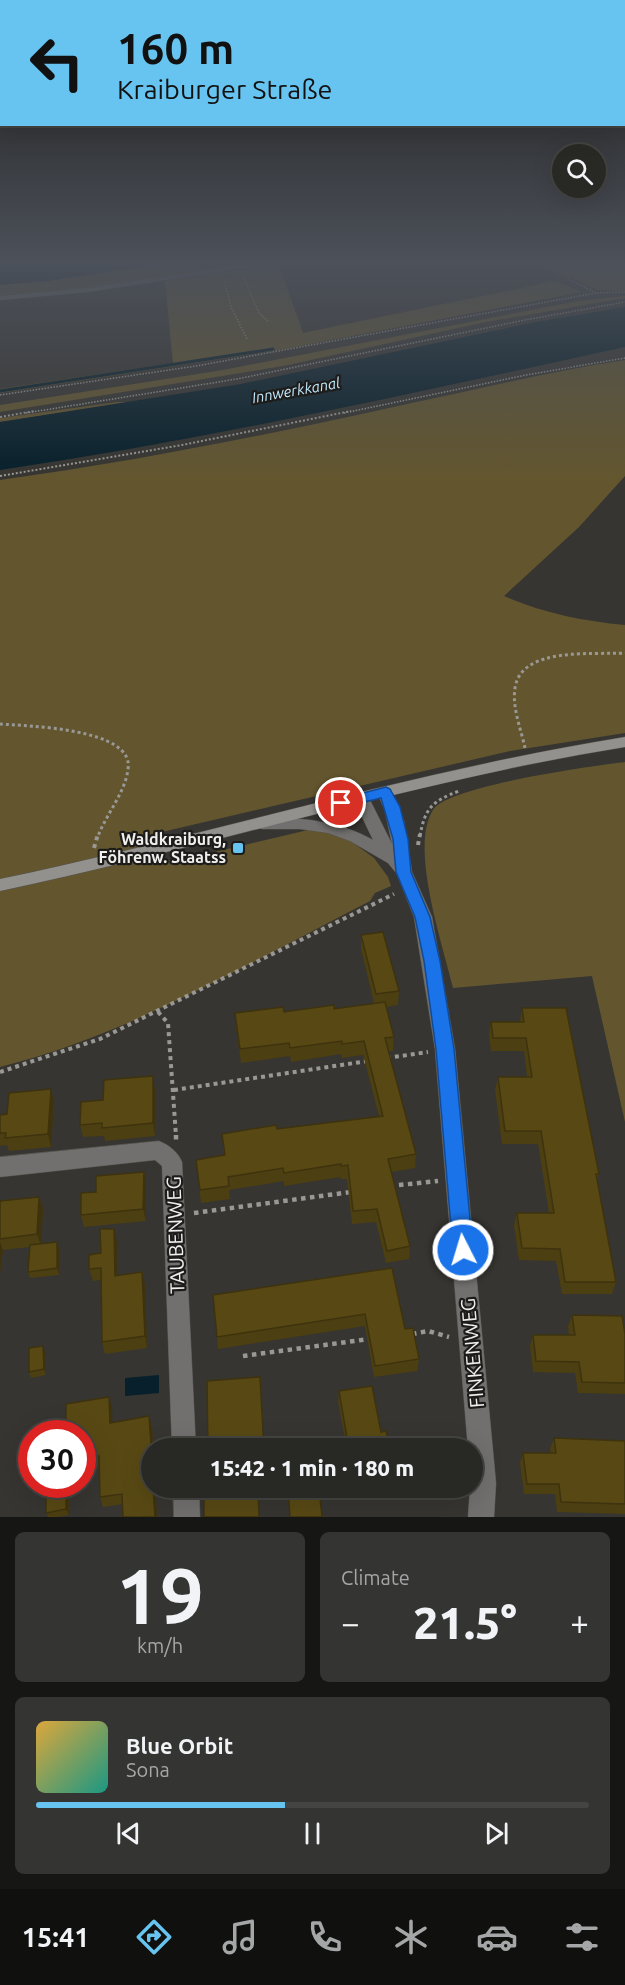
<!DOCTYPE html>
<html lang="en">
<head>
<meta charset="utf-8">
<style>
  :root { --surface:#282825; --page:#343432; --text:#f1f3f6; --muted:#a5a6a7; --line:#444442; --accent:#67c4f0 }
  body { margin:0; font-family:Ubuntu,sans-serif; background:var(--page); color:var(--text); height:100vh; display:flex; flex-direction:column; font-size:22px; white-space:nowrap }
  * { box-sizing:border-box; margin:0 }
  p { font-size:20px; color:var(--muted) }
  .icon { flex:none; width:33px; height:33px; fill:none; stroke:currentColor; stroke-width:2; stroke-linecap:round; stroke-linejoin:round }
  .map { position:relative; height:1517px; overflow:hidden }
  .panel { display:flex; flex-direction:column; gap:15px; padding:15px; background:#161614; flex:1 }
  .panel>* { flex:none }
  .top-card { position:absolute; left:0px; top:0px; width:626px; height:126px; box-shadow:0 6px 24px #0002,0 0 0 2px var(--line); background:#67c4f0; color:#111; overflow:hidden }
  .fabs { position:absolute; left:552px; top:144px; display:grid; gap:12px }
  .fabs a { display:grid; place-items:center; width:54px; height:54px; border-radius:50%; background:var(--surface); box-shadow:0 6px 24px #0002,0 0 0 2px var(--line); font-size:30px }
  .speed { position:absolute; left:18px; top:1420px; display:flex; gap:12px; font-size:30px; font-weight:700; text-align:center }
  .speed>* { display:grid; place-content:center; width:78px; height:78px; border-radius:50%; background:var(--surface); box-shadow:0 6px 24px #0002,0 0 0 2px var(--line); line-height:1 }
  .speed .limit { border:9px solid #d22; background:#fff; color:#111 }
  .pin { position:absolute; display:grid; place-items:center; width:51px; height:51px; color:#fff; margin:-26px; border:3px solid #fff; border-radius:50%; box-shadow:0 2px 6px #0007 }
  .me { position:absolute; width:66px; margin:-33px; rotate:355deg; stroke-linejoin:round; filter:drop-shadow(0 0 4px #0008) }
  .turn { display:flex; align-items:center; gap:21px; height:126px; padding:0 18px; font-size:27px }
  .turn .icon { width:78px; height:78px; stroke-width:2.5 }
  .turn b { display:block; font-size:42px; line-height:51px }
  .big { font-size:45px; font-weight:800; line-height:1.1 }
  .panel .widget { flex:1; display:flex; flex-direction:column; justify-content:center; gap:9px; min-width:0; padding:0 21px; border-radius:9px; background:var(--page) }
  .panel .dial { align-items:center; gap:0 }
  .dial b { font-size:78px; line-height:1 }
  .song { display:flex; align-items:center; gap:18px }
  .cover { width:72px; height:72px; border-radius:9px; background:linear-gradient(135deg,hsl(40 70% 55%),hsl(170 70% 35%)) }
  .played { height:6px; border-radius:3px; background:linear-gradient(90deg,var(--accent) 45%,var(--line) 45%) }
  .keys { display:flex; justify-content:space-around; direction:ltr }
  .heat { display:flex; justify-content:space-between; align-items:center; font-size:33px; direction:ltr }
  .panel .tiles { flex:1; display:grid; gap:15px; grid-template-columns:1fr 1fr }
  .widget:last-child { grid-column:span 2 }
  .trip { position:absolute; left:141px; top:1438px; width:342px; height:60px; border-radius:30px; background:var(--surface); box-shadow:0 6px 24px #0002,0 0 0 2px var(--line); font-weight:800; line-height:60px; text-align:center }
  .tab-bar { display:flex; height:96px; justify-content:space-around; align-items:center; background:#10100f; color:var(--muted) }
  .tab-bar .icon { width:42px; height:42px }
  .tab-bar .on { color:var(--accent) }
  .tab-bar b { font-size:27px; color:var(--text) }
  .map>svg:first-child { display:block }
</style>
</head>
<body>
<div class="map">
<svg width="625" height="1517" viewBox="0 0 625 1517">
  <rect width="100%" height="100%" fill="#363531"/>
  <path fill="#63562f" d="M153,265h98l-146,22 -105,10v-12l47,-4z
    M269,265h10l24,68 252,-52 27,11 -297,57 -285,44v-4l173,-26 -8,-82z
    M543,265h82v26l-27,-1z
    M625,296v2l-139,24 -203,44 -283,46v-7l223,-35 355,-69z
    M625,360v116l-46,51 -75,69c39,17 79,25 121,29v108l-115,18 -361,84 13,26 32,-4 114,-27 22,2 18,7 26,19 14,19 3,9 -16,7 -5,8c-119,61 -239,133 -370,166v-587c137,-19 272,-46 407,-76 73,-15 144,-33 218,-44z
    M117,402h16l-133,20v-4z
    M625,762v360l-33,-146 -139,12c-10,-43 -44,-141 -20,-178 14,-24 159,-44 192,-48z"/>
  <path fill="#07202b" d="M0,265h153l-106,16 -47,4z
    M625,307v40c-207,45 -415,92 -625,123v-48l241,-38 290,-61z
    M159,1375v18l-34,3v-18z"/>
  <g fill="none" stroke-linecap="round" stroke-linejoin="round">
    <path stroke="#07202b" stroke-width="3" d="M0,391l273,-42"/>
    <defs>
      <path id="minor" d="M240,265h23l-175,27 -88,8v-4l88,-8z
        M385,787l5,1 14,33 8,51 20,45 23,132 41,434 -2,34h-26l2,-29h2v-39h-4l-33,-400 -21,-132 -17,-43 -9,-11 -38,-22 -22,-8 -28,-4h-38l-6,-2 -2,-4 2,-4 6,-2c40,1 75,3 111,23l-20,-42 2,-4h12l25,50 -7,-33 -8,-19z
        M159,1141c10,4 19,11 23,21l14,287h-24l-10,-283 -7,-6 -155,17v-20z
        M173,1488h26l1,29h-26z"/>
      <path id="secondary" d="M625,737v10c-212,34 -416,100 -625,144v-12c209,-44 414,-108 625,-142z"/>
    </defs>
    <use href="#minor" stroke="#54534f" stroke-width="1"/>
    <use href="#secondary" stroke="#54534f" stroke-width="1"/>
    <path stroke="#999895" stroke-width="1.5" stroke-dasharray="1.5 1.5" stroke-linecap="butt" d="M541,265l55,28 29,-1
      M243,276l16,37 9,8
      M224,279l7,28 16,32
      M0,395l196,-29 400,-73
      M26,413l211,-34 288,-59 100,-18
      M344,413l182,-38 99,-17"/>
    <path stroke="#999895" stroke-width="2" stroke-dasharray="2 2" stroke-linecap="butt" d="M0,417l35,-6
      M0,476l182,-31 169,-34"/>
    <path stroke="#999895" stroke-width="3" stroke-dasharray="3 3" stroke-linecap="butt" d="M0,724c26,2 135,4 128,45 -3,24 -21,44 -30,67
      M525,748c-4,-19 -13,-40 -10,-60 6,-42 79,-33 110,-35
      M420,836c5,-29 13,-35 39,-45"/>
    <path stroke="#999895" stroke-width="4" stroke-dasharray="4 4" stroke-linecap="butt" d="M418,845l2,-11
      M94,848l4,-14
      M158,1012l10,11 8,113
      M387,1058l41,-6
      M0,1072l100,-33 294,-145
      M174,1090l194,-29"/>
    <path stroke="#999895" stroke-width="4.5" stroke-dasharray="4.5 4.5" stroke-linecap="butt" d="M176,1135v6
      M390,1186l48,-5
      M194,1213l157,-21
      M412,1334l16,-3 21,6
      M243,1356l126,-17"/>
    <use href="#minor" fill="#71706e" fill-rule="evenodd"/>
    <use href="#secondary" fill="#92918e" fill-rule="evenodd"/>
  </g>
  <path fill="#4c3f11" d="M361,935l38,56 -1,14 -12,2 8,30 -1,14h-5l28,103 -1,14 -24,4 19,74 -1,13 -23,4 -10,-41 -24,2 -5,-45h-6l-1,-2 -56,9v-5l-55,9 1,9 -29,4 -5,-43 28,-5 -2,-21 55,-5 102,-13 -16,-61 -21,3 -1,-4 -50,8 -1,-6 -49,7 -5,-36 -1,-14 99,-4 40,-6 -13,-54z
    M522,1008l77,166 -2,7 19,101 -4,12h-50l-6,-33 -37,-1 -5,-35 3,-12h32l-11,-69h-36l-7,-54 3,-13h29l-3,-26h-33l-2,-16 2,-13h29z
    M51,1089l3,13 -3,45 -42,4 -2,-6 -7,1v-31l7,-1z
    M155,1089v47l-50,5 -1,-5 -21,1 -3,-12 23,-25z
    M146,1185v36l-62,6 -3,-12z
    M39,1197l4,11 -2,36 16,-2 2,7v26l-29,3 -2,-6 1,-25 -26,3 -3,22v-71z
    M117,1241l1,35 27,8 2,64 -42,6 -3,-12 -1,-62 -8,1 -4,-12 12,-16z
    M392,1268l13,61 14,30 -2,12 -43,6 -9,-51 -147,23 -1,-12z
    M572,1315l53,19v60l-47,-1 -3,-20 -42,-1 -3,-26 3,-11h36l-1,-8z
    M45,1352l1,23 -15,3 -2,-6z
    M339,1391l42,41 8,17h-71v-6l27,-4 -7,-38z
    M112,1408v15l37,-7 3,11 5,90h-34v-13l-20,3 -3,-10 -1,-30 -17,2v-35z
    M554,1438l71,3v73l-68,-2 -2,-18h-31l-4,-31 3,-10h28l-1,-4z
    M353,1488h43l-1,5 -40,7z
    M68,1490l1,25 -12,2h-9l-2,-4z"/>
  <path fill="#3e330e" d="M153,1076l2,13v47l-2,-13z
    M51,1089l3,13 -3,45 -3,-13z
    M144,1172l2,13v36l-3,-12z
    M39,1197l4,11 -2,38 -4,-12z
    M114,1229l3,12 1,47 -3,-12z
    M0,1242l3,8 -3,22z
    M57,1242l2,7v26l-2,-7z
    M142,1272l3,12 2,64 -2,-12z
    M43,1346l2,6 1,23 -2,-6z
    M109,1397l3,11 1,26 -3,-11z
    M149,1416l3,11 1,22h-1v9z
    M66,1485l2,5 1,25 -3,-6z
    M153,1488h2l2,29h-2z"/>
  <path fill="#584914" stroke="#3e330e" stroke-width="1.5" d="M383,932l16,59 -23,3 -15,-59z
    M385,1002l9,35 -9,1 31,116 -28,5 22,87 -23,5 -10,-42 -24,2 -5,-46 -7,1v-2l-57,9 -1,-5 -55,9 1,9 -29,4 -4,-30 29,-5 -3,-21 54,-9 1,4 106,-13 -19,-75 -22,3v-3l-52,7 -1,-5 -49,6 -5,-36 48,-6 1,5 50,-7v4z
    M522,1008h44l33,166h-3l20,108h-51l-5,-33 -38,-1 -5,-35h37l-13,-82h-36l-7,-54h34l-6,-39h-33l-2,-16h33z
    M153,1076v47l-51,5v-5l-22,2 1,-23 22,-2 1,-20z
    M51,1089l-3,45 -43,4 1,-5h-6v-18l7,-1 2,-21z
    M144,1172l-1,37 -62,6v-22l15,-1v-16z
    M39,1197l-2,37 -37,5v-38z
    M100,1229h14l1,47 27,-4 3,64 -43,6 -1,-74 -12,1v-14l12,-2z
    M57,1242v26l-29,4 2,-27z
    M392,1268l13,61 8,-1 6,31 -44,7 -10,-52 -148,23 -4,-42z
    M572,1315l50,1 3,18v49l-43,-1 -3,-20 -43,-1 -3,-26h42z
    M43,1346l1,23 -15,3v-24z
    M260,1377l4,72h-56l-1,-68z
    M372,1386l9,46 5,-1 3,18h-70l-1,-6 29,-5 -8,-47z
    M109,1397l1,26 39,-7 3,42v30h1l2,29h-32l-1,-23 -22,3 -1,-41 -17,2v-24h-16v-30z
    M554,1438l71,3v63l-64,-2 -2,-18h-32l-4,-31h33z
    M64,1485h2v24l-20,4v-24z
    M204,1488h54l1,29h-55z
    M288,1488h31l3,29h-32z
    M355,1488h21l-20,4z"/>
  <linearGradient id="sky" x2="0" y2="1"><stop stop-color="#1e1d1b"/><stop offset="0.55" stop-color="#4c515a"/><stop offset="1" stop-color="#4c515a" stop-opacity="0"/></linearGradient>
  <rect width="625" height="478" fill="url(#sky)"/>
  <path fill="#1a73e8" stroke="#114b97" stroke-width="1.5" d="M386,787l4,2 10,18 8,32 3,33 19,45 10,44 14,88 19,201 -3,7 -7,3 -7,-3 -3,-7 -17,-201 -12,-88 -9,-44 -19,-45 -3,-33 -12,-41 -40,10 -7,-5 2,-3z"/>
  <rect fill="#67c4f0" stroke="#1d1c1a" stroke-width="2" x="232" y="842" width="12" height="12" rx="3"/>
  <g text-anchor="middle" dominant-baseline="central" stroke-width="4.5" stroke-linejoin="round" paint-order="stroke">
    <g font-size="15" font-style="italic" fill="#c1e8fb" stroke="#1d1c1a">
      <text transform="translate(296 390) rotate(-10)">Innwerkkanal</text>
    </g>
    <g font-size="16" font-weight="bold" fill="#f0efed" stroke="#1d1c1a" text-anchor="end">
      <text x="226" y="839">Waldkraiburg,<tspan x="226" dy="18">Föhrenw. Staatss</tspan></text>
    </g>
    <g font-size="20" fill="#f0efed" stroke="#1d1c1a">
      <text transform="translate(175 1235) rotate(-92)">TAUBENWEG</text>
      <text transform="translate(472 1353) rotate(-95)">FINKENWEG</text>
    </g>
  </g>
</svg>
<div class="fabs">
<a><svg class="icon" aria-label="search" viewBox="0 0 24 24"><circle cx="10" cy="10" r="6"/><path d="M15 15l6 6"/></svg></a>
</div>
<div class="speed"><div class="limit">30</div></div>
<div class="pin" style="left:341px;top:803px;background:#d93025"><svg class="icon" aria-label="arrive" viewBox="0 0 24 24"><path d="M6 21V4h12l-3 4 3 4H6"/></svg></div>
<svg class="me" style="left:463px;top:1250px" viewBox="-20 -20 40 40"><circle r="17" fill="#1a73e8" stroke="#fff" stroke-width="3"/><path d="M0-11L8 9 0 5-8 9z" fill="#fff"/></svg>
<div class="trip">15:42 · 1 min · 180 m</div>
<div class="top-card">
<div class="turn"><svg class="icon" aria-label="left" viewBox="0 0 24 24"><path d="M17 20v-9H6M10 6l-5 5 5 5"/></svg><div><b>160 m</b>Kraiburger Straße</div></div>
</div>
</div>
<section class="panel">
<div class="tiles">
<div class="widget dial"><b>19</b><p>km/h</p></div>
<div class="widget"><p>Climate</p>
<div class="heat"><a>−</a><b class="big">21.5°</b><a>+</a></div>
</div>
<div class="widget">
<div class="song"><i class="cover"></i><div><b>Blue Orbit</b><p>Sona</p></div></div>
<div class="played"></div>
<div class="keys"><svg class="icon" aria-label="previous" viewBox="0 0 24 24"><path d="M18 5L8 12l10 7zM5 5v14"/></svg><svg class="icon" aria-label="pause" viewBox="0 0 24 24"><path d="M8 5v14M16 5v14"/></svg><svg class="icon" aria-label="next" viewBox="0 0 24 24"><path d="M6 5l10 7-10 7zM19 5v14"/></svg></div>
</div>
</div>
</section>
<nav class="tab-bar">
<b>15:41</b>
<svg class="icon on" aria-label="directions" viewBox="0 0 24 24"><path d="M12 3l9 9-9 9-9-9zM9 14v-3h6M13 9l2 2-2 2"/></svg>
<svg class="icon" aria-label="music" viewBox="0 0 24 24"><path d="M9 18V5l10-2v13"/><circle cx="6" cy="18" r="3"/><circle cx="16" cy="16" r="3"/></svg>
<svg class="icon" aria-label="phone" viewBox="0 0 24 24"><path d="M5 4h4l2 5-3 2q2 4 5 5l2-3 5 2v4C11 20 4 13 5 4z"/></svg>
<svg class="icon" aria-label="climate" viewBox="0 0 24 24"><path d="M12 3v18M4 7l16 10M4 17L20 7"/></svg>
<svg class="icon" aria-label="car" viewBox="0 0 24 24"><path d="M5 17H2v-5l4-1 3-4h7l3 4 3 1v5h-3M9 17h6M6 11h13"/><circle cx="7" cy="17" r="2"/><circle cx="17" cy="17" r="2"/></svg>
<svg class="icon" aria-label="filters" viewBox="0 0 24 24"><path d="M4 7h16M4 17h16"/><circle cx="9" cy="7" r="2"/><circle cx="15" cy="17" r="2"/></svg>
</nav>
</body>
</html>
